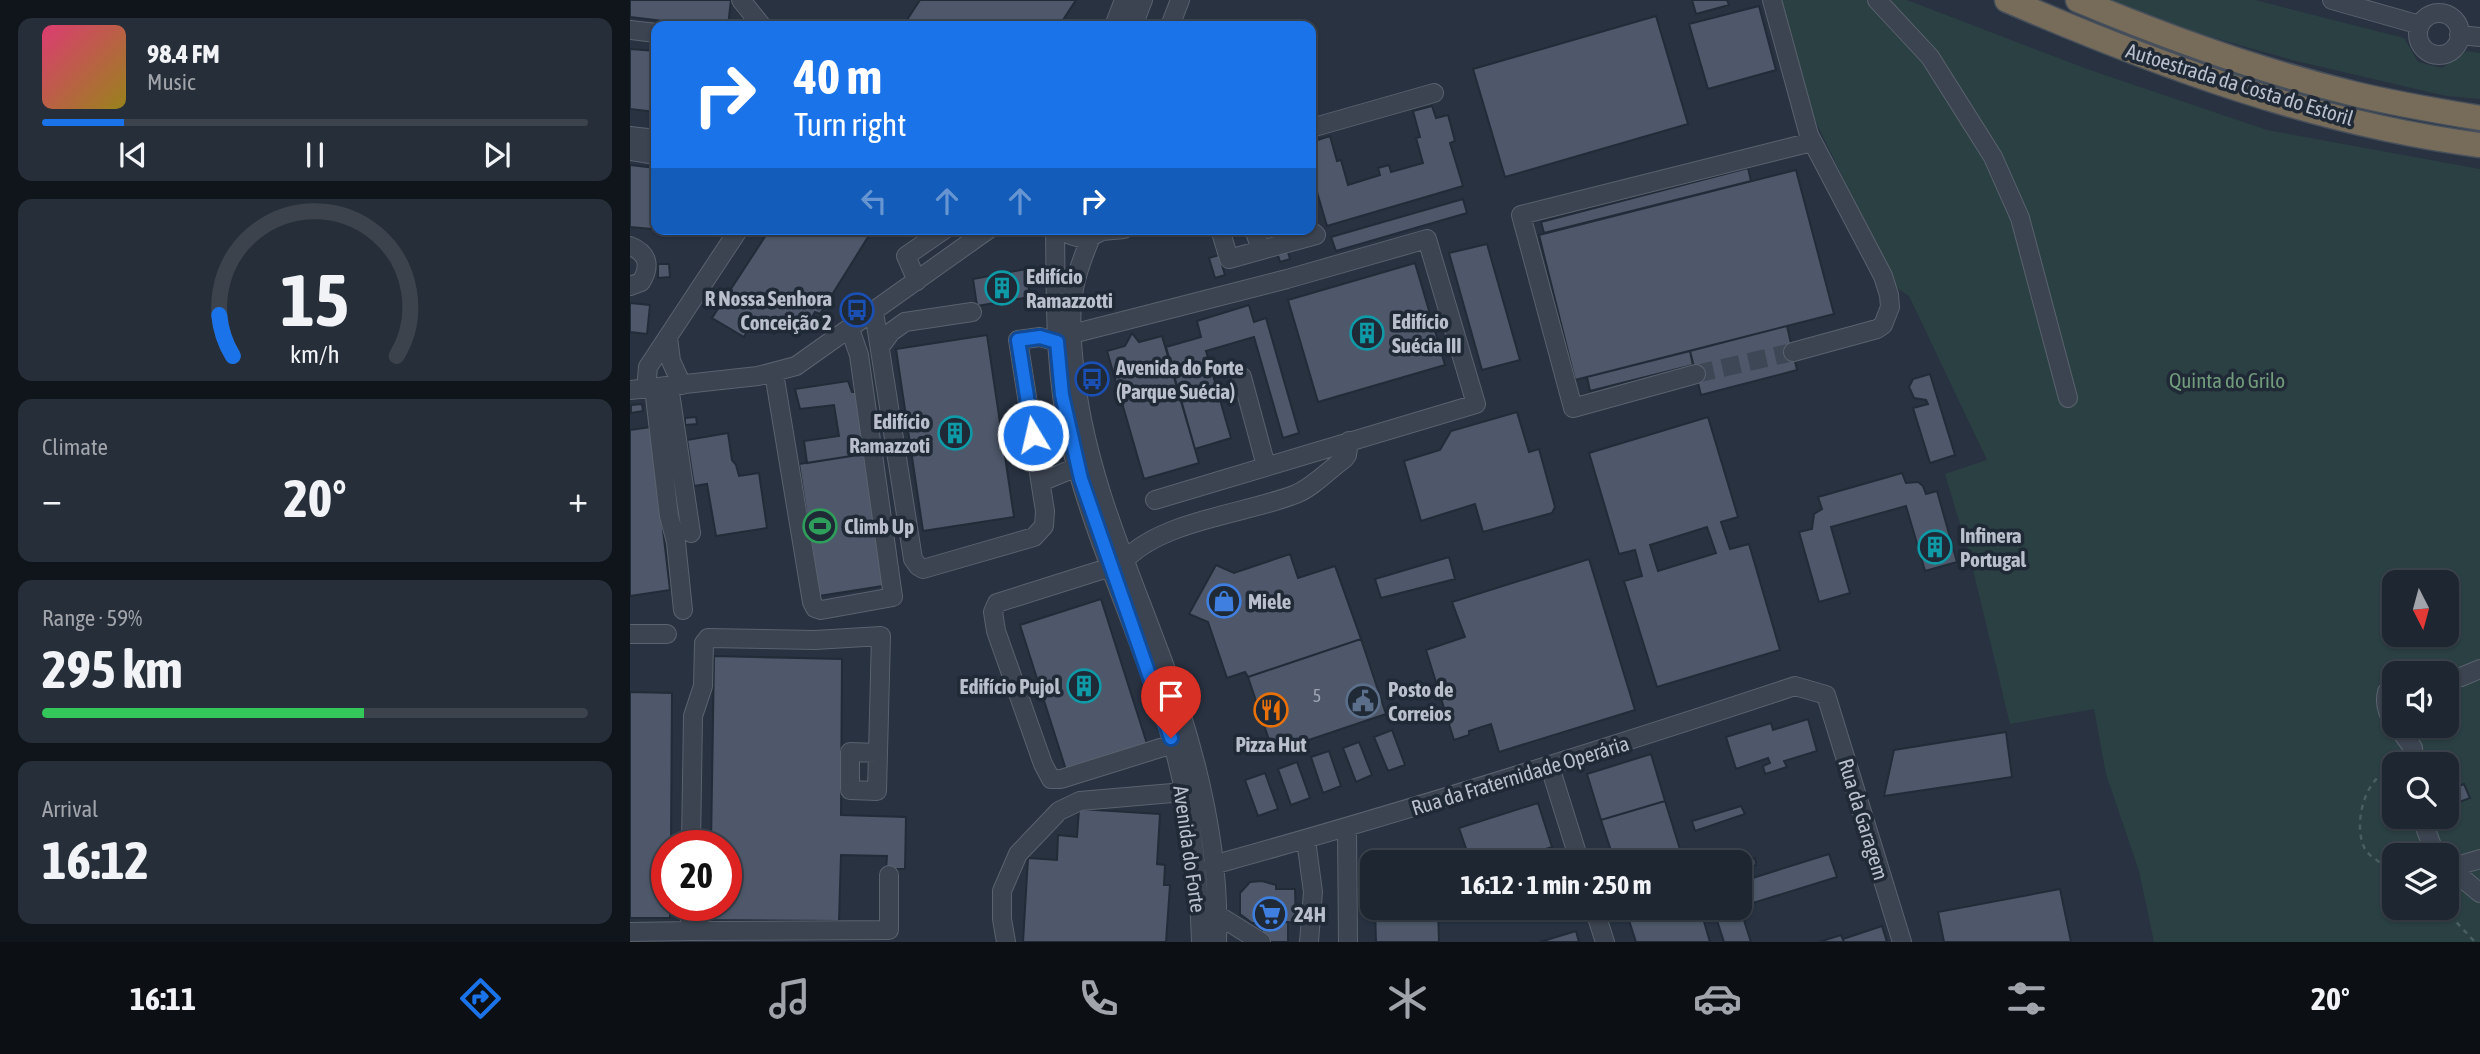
<!DOCTYPE html>
<html lang="en">
<head>
<meta charset="utf-8">
<style>
  :root { --surface:#1e2631; --page:#262e39; --text:#f1f3f6; --muted:#a1a5ab; --line:#3c434d; --accent:#1a73e8 }
  body { margin:0; font-family:"Asap Condensed",sans-serif; background:var(--page); color:var(--text); height:100vh; display:flex; flex-direction:column; font-size:26px; white-space:nowrap }
  * { box-sizing:border-box; margin:0 }
  p { font-size:23px; color:var(--muted) }
  .icon { flex:none; width:38px; height:38px; fill:none; stroke:currentColor; stroke-width:2; stroke-linecap:round; stroke-linejoin:round }
  .map { position:relative; flex:1; overflow:hidden }
  .drawer { display:flex; flex-direction:column; gap:18px; padding:18px; background:#10151b; width:630px }
  .drawer>* { flex:none }
  .hud { position:absolute; left:21px; top:21px; width:665px; height:214px; border-radius:14px; box-shadow:0 2px 5px #0004,0 0 0 2px var(--line); background:#1a73e8; color:#fff; overflow:hidden }
  .needle { width:46px; rotate:174deg }
  .buttons { position:absolute; left:1752px; top:570px; display:grid; gap:14px }
  .buttons a { display:grid; place-items:center; width:77px; height:77px; border-radius:14px; background:var(--surface); box-shadow:0 2px 5px #0004,0 0 0 2px var(--line); font-size:35px }
  .speed { position:absolute; left:21px; top:830px; display:flex; gap:14px; font-size:35px; font-weight:700; text-align:center }
  .speed>* { display:grid; place-content:center; width:91px; height:91px; border-radius:50%; background:var(--surface); box-shadow:0 2px 5px #0004,0 0 0 2px var(--line); line-height:1 }
  .speed .limit { border:10px solid #d22; background:#fff; color:#111 }
  .pin { position:absolute; display:grid; place-items:center; width:60px; height:60px; color:#fff; margin:-72px -30px; border-radius:50% 50% 50% 0; rotate:-45deg; box-shadow:0 0 7px #0007 }
  .pin .icon { rotate:45deg }
  .me { position:absolute; width:77px; margin:-38px; rotate:351deg; stroke-linejoin:round; filter:drop-shadow(0 0 5px #0008) }
  .turn { display:flex; align-items:center; gap:24px; height:147px; padding:0 28px; font-size:32px }
  .turn .icon { width:91px; height:91px; stroke-width:2.5 }
  .turn b { display:block; font-size:49px; line-height:60px }
  .lanes { display:flex; align-items:center; height:66px; padding:0 28px; background:#0003; justify-content:center; gap:35px; direction:ltr }
  .lanes .off { opacity:.35 }
  .big { font-size:52px; font-weight:700; line-height:1.1 }
  .drawer .card { flex:1; display:flex; flex-direction:column; justify-content:center; gap:10px; min-width:0; padding:0 24px; border-radius:14px; background:var(--page) }
  .drawer .dial { align-items:center; gap:0 }
  .dial svg { height:182px; overflow:visible; fill:none; stroke:var(--line); stroke-width:7; stroke-linecap:round; text-anchor:middle }
  .dial text { fill:var(--text); stroke:none }
  .song { display:flex; align-items:center; gap:21px }
  .cover { width:84px; height:84px; border-radius:10px; background:linear-gradient(135deg,hsl(340 70% 55%),hsl(50 70% 35%)) }
  .played { height:7px; border-radius:4px; background:linear-gradient(90deg,var(--accent) 15%,var(--line) 15%) }
  .keys { display:flex; justify-content:space-around; direction:ltr }
  .heat { display:flex; justify-content:space-between; align-items:center; font-size:38px; direction:ltr }
  .charge { height:10px; border-radius:5px; background:linear-gradient(90deg,#34c759 59%,var(--line) 0) }
  .trip { position:absolute; left:730px; top:850px; width:392px; height:70px; border-radius:14px; background:var(--surface); box-shadow:0 2px 5px #0004,0 0 0 2px var(--line); font-weight:700; line-height:70px; text-align:center }
  .tabs { display:flex; height:112px; justify-content:space-around; align-items:center; background:#0c0f14; color:var(--muted) }
  .tabs .icon { width:49px; height:49px }
  .tabs .active { color:var(--accent) }
  .tabs b { font-size:32px; color:var(--text) }
  main { display:flex; flex:1; min-height:0 }
  .map>svg:first-child { display:block }
</style>
</head>
<body>
<main>
<section class="drawer">
<div class="card">
<div class="song"><i class="cover"></i><div><b>98.4 FM</b><p>Music</p></div></div>
<div class="played"></div>
<div class="keys"><svg class="icon" aria-label="previous" viewBox="0 0 24 24"><path d="M18 5L8 12l10 7zM5 5v14"/></svg><svg class="icon" aria-label="pause" viewBox="0 0 24 24"><path d="M8 5v14M16 5v14"/></svg><svg class="icon" aria-label="next" viewBox="0 0 24 24"><path d="M6 5l10 7-10 7zM19 5v14"/></svg></div>
</div>
<div class="card dial"><svg viewBox="0 0 100 80">
<path d="M14 69A42 42 0 1 1 86 69"/>
<path d="M14 69A42 42 0 0 1 8 51" stroke="#1a73e8"/>
<text x="50" y="56" font-size="32" font-weight="700">15</text>
<text x="50" y="72" font-size="11">km/h</text>
</svg></div>
<div class="card"><p>Climate</p>
<div class="heat"><a>−</a><b class="big">20°</b><a>+</a></div>
</div>
<div class="card"><p>Range · 59%</p><b class="big">295 km</b><div class="charge"></div></div>
<div class="card"><p>Arrival</p><b class="big">16:12</b></div>
</section>
<div class="map">
<svg width="1850" height="942" viewBox="0 0 1850 942">
  <rect width="100%" height="100%" fill="#283241"/>
  <path fill="#2b4043" fill-rule="evenodd" d="M1151,0h126l180,69 180,61 213,39v773h-326l-15,-71 -33,-97 -12,-65 -84,15 -39,-163 -26,-87 42,-14 -78,-164 -12,-8 -83,-170zM1764,583h52v52h-52zM1764,674h52v52h-52zM1764,765h52v52h-52zM1764,856h52v52h-52z
    M1483,0h142l149,38 14,24 24,6 25,-17 13,2v46l-34,-3 -154,-36 -127,-36z"/>
  <path fill="#4e586a" stroke="#222b38" stroke-width="2" fill-rule="evenodd" d="M0,0h101l-3,26h-23l-75,-9z
    M290,0h156l-17,26h-156z
    M1062,0h35l2,5 -33,9z
    M1129,6l17,64 -68,19 -19,-65z
    M1026,16l32,108 -183,53 -32,-108z
    M0,49l26,2v61l-26,-3z
    M802,106l4,12 12,-3 7,26 -5,2 13,43 -136,40 -13,-44 -3,1v-28l3,-1 -3,-12 19,-6 7,25 4,-1 7,25 32,-10 -2,-7 11,-3 2,7 32,-9 -7,-25 4,-1 -7,-26z
    M0,165l26,3v58l-4,-1v4l-22,-2z
    M1118,168l3,13 -207,52 -3,-11z
    M1166,170l38,144 -259,66 -36,-145z
    M833,199l4,14 -131,38 -5,-14z
    M140,229h103l-53,85 -5,-2 -12,20 -19,-12 -10,14 -21,-13 -9,16 -32,-19z
    M857,244l33,116 -38,10 -33,-117z
    M657,249l3,10 -10,3 -3,-10z
    M589,255l6,20 -10,3 -6,-20z
    M785,263l30,102 -127,37 -30,-102z
    M28,264h11l1,13 -12,1z
    M396,269l4,28 -53,9 -4,-27z
    M0,303l20,2 -3,29 -17,-2z
    M619,305l5,17 12,-4 33,115 -16,5 -29,-101 -48,14 25,87 -36,11 -29,-102 35,-10 -4,-16z
    M1157,326l10,44 -96,25 -11,-44z
    M502,333l7,9 23,-6 37,127 -55,16 -37,-128 18,-5z
    M357,335l27,182 -91,14 -27,-182z
    M1060,351l3,14 -103,26 -3,-14z
    M1300,374l25,81 -25,8 -17,-55 15,-4 -2,-4 -12,-2 -5,-11 4,-8z
    M218,381l4,11h8l11,61 -64,10 -3,-22 35,-5 -5,-31 -34,4 -5,-20z
    M12,404l1,7 -12,2v-8z
    M887,412l12,40 10,-3 16,58 -3,6 -69,19 -8,-28 -54,17 -17,-60 36,-11 11,-19z
    M66,417l1,7 -12,1v-7z
    M1078,417l30,100 -17,5 9,27 19,-5 31,106 -123,37 -33,-106 18,-5 -7,-26 -16,4 -30,-101zM1077,527l9,26 -58,18 -8,-26z
    M21,427l19,163 -40,6v-166z
    M98,433l4,27 4,5 3,11 20,-3 8,55 -51,8 -9,-52 -13,2 -7,-46z
    M241,453l18,132 -70,11 -20,-132z
    M1272,473l4,10 12,-1 5,4 3,8 11,-3 20,71 -32,9 -19,-65 -75,21 19,66 -31,9 -20,-70 13,-3 2,-15 8,-5 -4,-12z
    M660,554l8,24 37,-12 26,73 -113,38 -3,-5 -18,6 -19,-56 -19,-8 27,-49 18,8z
    M819,557l6,22 -74,19 -6,-19z
    M959,559l46,151 -136,42 -8,-28 -22,7v4l-15,5 -28,-90 39,-13 -13,-35z
    M471,599l47,148 -81,26 -47,-148z
    M731,639l25,75 -113,38 -25,-75z
    M84,656l128,3 -1,156 65,2 -1,52h-19l1,-13 -46,-1 -2,66 -129,-1v-15h16v-60h-15z
    M0,692l42,1 -1,152h-4v60h3v13h-40z
    M1178,719l9,32 -33,10 3,6 -22,7 -2,-8 7,-3 -2,-5 -32,11 -10,-32 45,-14 2,7z
    M762,730l13,35 -17,6 -14,-34z
    M1376,732l6,45 -128,19 10,-46z
    M729,742l13,33 -16,7 -13,-34z
    M699,751l12,35 -18,7 -12,-36z
    M1021,754l14,47 -64,19 -14,-46z
    M667,762l13,36 -19,7 -13,-36z
    M635,773l13,36 -20,7 -13,-36z
    M1834,784l6,14 -24,9v-16z
    M1035,801l18,58 -13,4h-55l-14,-43z
    M908,803l14,44 -49,16h-32l-12,-35z
    M1111,806l4,8 -50,17 -3,-10z
    M449,809l81,5 -3,50 8,1 -1,20h6l-4,57h-143l5,-84 29,2 1,-25 19,2z
    M1099,851l3,12h-27l-1,-4z
    M1199,854l8,23 -97,30v-25z
    M1125,858l1,7 -16,5v-7z
    M632,881l14,4v4h19l1,33 -44,1 -12,-9v-21l10,-11z
    M1430,889l11,53h-127l-6,-30z
    M745,908h63l1,34h-63z
    M995,908h75l10,34h-74z
    M1083,908h27l11,34h-27z
    M658,922v20h-26v-19z
    M1252,926l5,16h-43l-1,-3z
    M946,931l3,11h-39z
    M1211,935l3,7h-25z"/>
  <g fill="none" stroke-linecap="round" stroke-linejoin="round">
    <path stroke="#3e4756" stroke-width="18" stroke-dasharray="18 9" stroke-linecap="butt" d="M1066,374l97,-22"/>
    <defs>
      <path id="minor" d="M111,0l21,26
        M1142,0l37,135 74,141 6,19 1,12 -7,18 -6,4 -84,23
        M1247,0l53,57 63,100 27,61 48,180
        M1702,0l88,25
        M1788 34a21 21 0 1 1 42 0a21 21 0 1 1-42 0Z
        M484,26l10,-26
        M503,26l10,-26
        M540,26l10,-26
        M0,30l26,3
        M1829,35l21,2
        M681,128l123,-35
        M0,136l26,3
        M0,151l26,4
        M425,229c1,71 -1,142 15,212 24,101 72,196 101,296 19,67 28,136 30,205
        M430,229c15,11 30,12 44,0
        M590,229l9,30 87,-24 -7,-6
        M624,229l7,21
        M472,231l22,-2
        M461,237c-9,22 -17,43 -19,66 -2,27 1,54 4,80 14,111 68,218 103,324 24,74 41,157 38,235
        M0,246c18,7 21,20 11,36l-11,4
        M287,281l-11,-25 39,-27
        M244,312l39,247 5,7 5,3 111,-32 10,-11 1,-15 -27,-171 22,-3 17,5
        M442,334l215,-55 140,-40 49,165 -321,96
        M38,337l3,24 11,24
        M250,347l11,-15 14,-10 67,-10
        M144,373l38,229 3,6 6,2 72,-13 -34,-242 -9,-26
        M1066,374l-123,34 -52,-193 291,-73
        M612,377l24,89
        M39,386l22,147
        M24,388l15,128 7,26 7,68
        M16,389l2,-22 91,-138
        M0,390l128,-14 38,-10 193,-137
        M411,482l36,-15
        M496,559c38,-39 120,-45 170,-65 17,-7 33,-24 48,-35l3,-4 2,-14
        M481,567l-114,36 -4,9 3,19 47,133 8,15h10l112,-35
        M0,634h37
        M1816,679l15,-2 19,-8
        M1764,689l-7,3c-3,12 0,21 7,31
        M1767,726l16,22 -1,14
        M920,767l30,96
        M1791,817l15,39
        M717,829l1,113
        M676,840l7,52 -4,50
        M61,845l2,-129 10,-30 1,-43 4,-5 107,2 66,-4 -4,155 -27,-1v-38l28,1
        M583,865c195,-54 389,-115 582,-179l31,9 76,247
        M1816,865l4,3 30,-9
        M1820,868l30,25
        M964,908l11,34
        M586,914l45,28
        M60,931l199,-1v-55
        M0,932l60,-1v-26
        M376,942l-4,-23v-28l16,-37 41,-43 21,-10 104,-9"/>
      <path id="highway" d="M1377,0c151,65 309,124 473,145
        M1448,0c90,38 182,71 277,94 41,10 83,17 125,24"/>
    </defs>
    <use href="#minor" stroke="#5a626e" stroke-width="20"/>
    <use href="#highway" stroke="#464f5b" stroke-width="27"/>
    <path stroke="#4a5d61" stroke-width="2.5" stroke-dasharray="5 5" stroke-linecap="butt" d="M1764,769c-29,5 -41,54 -30,78 4,10 21,18 30,24
      M1813,908l32,34"/>
    <use href="#minor" stroke="#3c4451" stroke-width="18"/>
    <use href="#highway" stroke="#766c59" stroke-width="24"/>
  </g>
  <g fill="none" stroke-linecap="round" stroke-linejoin="round">
    <defs>
      <path id="route" d="M403,435l-15,-95 22,-3 17,5 5,53 19,84 90,259"/>
    </defs>
    <use href="#route" stroke="#114b97" stroke-width="18"/>
    <use href="#route" stroke="#1a73e8" stroke-width="12"/>
  </g>
  <defs>
    <symbol id="building-ring" viewBox="-11 -11 22 22"><circle r="9.5" fill="#202936" stroke="#0f9aa8" stroke-width="1.5"/><path d="M-4-6H4V6H1V3H-1V6H-4ZM-2.5-4.3h1.7v1.8h-1.7ZM.8-4.3h1.7v1.8H.8ZM-2.5-1h1.7V.8h-1.7ZM.8-1h1.7V.8H.8Z" fill="#0f9aa8"/></symbol>
    <symbol id="bus-ring" viewBox="-11 -11 22 22"><circle r="9.5" fill="#202936" stroke="#1a4fb4" stroke-width="1.5"/><path d="M-5-6H5V4H4V6H2V4H-2V6H-4V4H-5ZM-3.5-4V0h7V-4ZM-3.5 1.2v1.5H-2V1.2ZM2 1.2v1.5H3.5V1.2Z" fill="#1a4fb4"/></symbol>
    <symbol id="stadium-ring" viewBox="-11 -11 22 22"><circle r="9.5" fill="#202936" stroke="#2e9e5b" stroke-width="1.5"/><path d="M0-5a6.5 5 0 1 0 0 10a6.5 5 0 1 0 0-10ZM-3.5-1.8h7v3.6h-7Z" fill="#2e9e5b"/></symbol>
    <symbol id="shop-ring" viewBox="-11 -11 22 22"><circle r="9.5" fill="#202936" stroke="#3f7fe0" stroke-width="1.5"/><path d="M-5-2.5h2.3a2.7 3.5 0 0 1 5.4 0H5L5.5 6h-11ZM-1.5-2.5h3a1.5 2.3 0 0 0-3 0Z" fill="#3f7fe0"/></symbol>
    <symbol id="civic-ring" viewBox="-11 -11 22 22"><circle r="9.5" fill="#202936" stroke="#5c6f8a" stroke-width="1.5"/><path d="M-.6-6.5H3V-4.5H.6V-3L4-1V1h2V6H-6V1h2V-1L-.6-3ZM-1.2 2.5V6h2.4V2.5Z" fill="#5c6f8a"/></symbol>
    <symbol id="restaurant-ring" viewBox="-11 -11 22 22"><circle r="9.5" fill="#202936" stroke="#e8710a" stroke-width="1.5"/><path d="M-5-6h1v4h1v-4h1v4h1v-4h1v5L-1.5 .5V6h-2V.5L-5-1ZM5-6V6H3V1.5H1.5Q1.5-4 5-6Z" fill="#e8710a"/></symbol>
    <symbol id="supermarket-ring" viewBox="-11 -11 22 22"><circle r="9.5" fill="#202936" stroke="#3f7fe0" stroke-width="1.5"/><path d="M-6-5.5h2.5l.6 2H6L4.5 2H-2.5L-4.4-4H-6ZM-1.5 3.2a1.3 1.3 0 1 0 .1 0ZM3 3.2a1.3 1.3 0 1 0 .1 0Z" fill="#3f7fe0"/></symbol>
  </defs>
  <g fill-rule="evenodd">
    <use href="#building-ring" x="353" y="269" width="38" height="38"/>
    <use href="#bus-ring" x="208" y="291" width="38" height="38"/>
    <use href="#building-ring" x="718" y="314" width="38" height="38"/>
    <use href="#bus-ring" x="443" y="360" width="38" height="38"/>
    <use href="#building-ring" x="306" y="414" width="38" height="38"/>
    <use href="#stadium-ring" x="171" y="507" width="38" height="38"/>
    <use href="#building-ring" x="1286" y="528" width="38" height="38"/>
    <use href="#shop-ring" x="575" y="582" width="38" height="38"/>
    <use href="#building-ring" x="435" y="667" width="38" height="38"/>
    <use href="#civic-ring" x="714" y="682" width="38" height="38"/>
    <use href="#restaurant-ring" x="622" y="691" width="38" height="38"/>
    <use href="#supermarket-ring" x="621" y="895" width="38" height="38"/>
  </g>
  <g text-anchor="middle" dominant-baseline="central" stroke-width="7" stroke-linejoin="round" paint-order="stroke">
    <g font-size="18" fill="#9ea5b3">
      <text x="687" y="695">5</text>
    </g>
    <g font-size="21" fill="#b9bfcb" stroke="#202936">
      <text transform="translate(1610 84) rotate(17)">Autoestrada da Costa do Estoril</text>
      <text transform="translate(890 775) rotate(-17)">Rua da Fraternidade Operária</text>
      <text transform="translate(1234 819) rotate(73)">Rua da Garagem</text>
      <text transform="translate(560 849) rotate(82)">Avenida do Forte</text>
    </g>
    <g font-size="21" font-weight="bold" fill="#b9bfcb" stroke="#202936" text-anchor="start">
      <text x="396" y="276">Edifício<tspan x="396" dy="24">Ramazzotti</tspan></text>
      <text x="202" y="298" text-anchor="end">R Nossa Senhora<tspan x="202" dy="24">Conceição 2</tspan></text>
      <text x="762" y="321">Edifício<tspan x="762" dy="24">Suécia III</tspan></text>
      <text x="486" y="367">Avenida do Forte<tspan x="486" dy="24">(Parque Suécia)</tspan></text>
      <text x="300" y="421" text-anchor="end">Edifício<tspan x="300" dy="24">Ramazzoti</tspan></text>
      <text x="214" y="526">Climb Up</text>
      <text x="1330" y="535">Infinera<tspan x="1330" dy="24">Portugal</tspan></text>
      <text x="618" y="601">Miele</text>
      <text x="430" y="686" text-anchor="end">Edifício Pujol</text>
      <text x="758" y="689">Posto de<tspan x="758" dy="24">Correios</tspan></text>
      <text x="641" y="744" text-anchor="middle">Pizza Hut</text>
      <text x="664" y="914">24H</text>
    </g>
    <g font-size="21" fill="#719b7c" stroke="#202936">
      <text x="1597" y="380">Quinta do Grilo</text>
    </g>
  </g>
</svg>
<div class="buttons">
<a><svg class="needle" viewBox="-14 -14 28 28"><path d="M0-13l5 13h-10z" fill="#e53935"/><path d="M0 13l5-13h-10z" fill="#a1a5ab"/></svg></a>
<a><svg class="icon" aria-label="sound" viewBox="0 0 24 24"><path d="M4 9h4l5-4v14l-5-4H4zM17 9q2 3 0 6"/></svg></a>
<a><svg class="icon" aria-label="search" viewBox="0 0 24 24"><circle cx="10" cy="10" r="6"/><path d="M15 15l6 6"/></svg></a>
<a><svg class="icon" aria-label="layers" viewBox="0 0 24 24"><path d="M12 4l9 5-9 5-9-5zM3 14l9 5 9-5"/></svg></a>
</div>
<div class="speed"><div class="limit">20</div></div>
<div class="pin" style="left:541px;top:738px;background:#d93025"><svg class="icon" aria-label="arrive" viewBox="0 0 24 24"><path d="M6 21V4h12l-3 4 3 4H6"/></svg></div>
<svg class="me" style="left:403px;top:435px" viewBox="-20 -20 40 40"><circle r="17" fill="#1a73e8" stroke="#fff" stroke-width="3"/><path d="M0-11L8 9 0 5-8 9z" fill="#fff"/></svg>
<div class="trip">16:12 · 1 min · 250 m</div>
<div class="hud">
<div class="turn"><svg class="icon" aria-label="right" viewBox="0 0 24 24"><path d="M7 20v-9h11M14 6l5 5-5 5"/></svg><div><b>40 m</b>Turn right</div></div>
<div class="lanes"><svg class="icon off" aria-label="left" viewBox="0 0 24 24"><path d="M17 20v-9H6M10 6l-5 5 5 5"/></svg><svg class="icon off" aria-label="ahead" viewBox="0 0 24 24"><path d="M12 20V5M6 11l6-6 6 6"/></svg><svg class="icon off" aria-label="ahead" viewBox="0 0 24 24"><path d="M12 20V5M6 11l6-6 6 6"/></svg><svg class="icon" aria-label="right" viewBox="0 0 24 24"><path d="M7 20v-9h11M14 6l5 5-5 5"/></svg></div>
</div>
</div>
</main>
<nav class="tabs">
<b>16:11</b>
<svg class="icon active" aria-label="directions" viewBox="0 0 24 24"><path d="M12 3l9 9-9 9-9-9zM9 14v-3h6M13 9l2 2-2 2"/></svg>
<svg class="icon" aria-label="music" viewBox="0 0 24 24"><path d="M9 18V5l10-2v13"/><circle cx="6" cy="18" r="3"/><circle cx="16" cy="16" r="3"/></svg>
<svg class="icon" aria-label="phone" viewBox="0 0 24 24"><path d="M5 4h4l2 5-3 2q2 4 5 5l2-3 5 2v4C11 20 4 13 5 4z"/></svg>
<svg class="icon" aria-label="climate" viewBox="0 0 24 24"><path d="M12 3v18M4 7l16 10M4 17L20 7"/></svg>
<svg class="icon" aria-label="car" viewBox="0 0 24 24"><path d="M5 17H2v-5l4-1 3-4h7l3 4 3 1v5h-3M9 17h6M6 11h13"/><circle cx="7" cy="17" r="2"/><circle cx="17" cy="17" r="2"/></svg>
<svg class="icon" aria-label="filters" viewBox="0 0 24 24"><path d="M4 7h16M4 17h16"/><circle cx="9" cy="7" r="2"/><circle cx="15" cy="17" r="2"/></svg>
<b>20°</b>
</nav>
</body>
</html>
